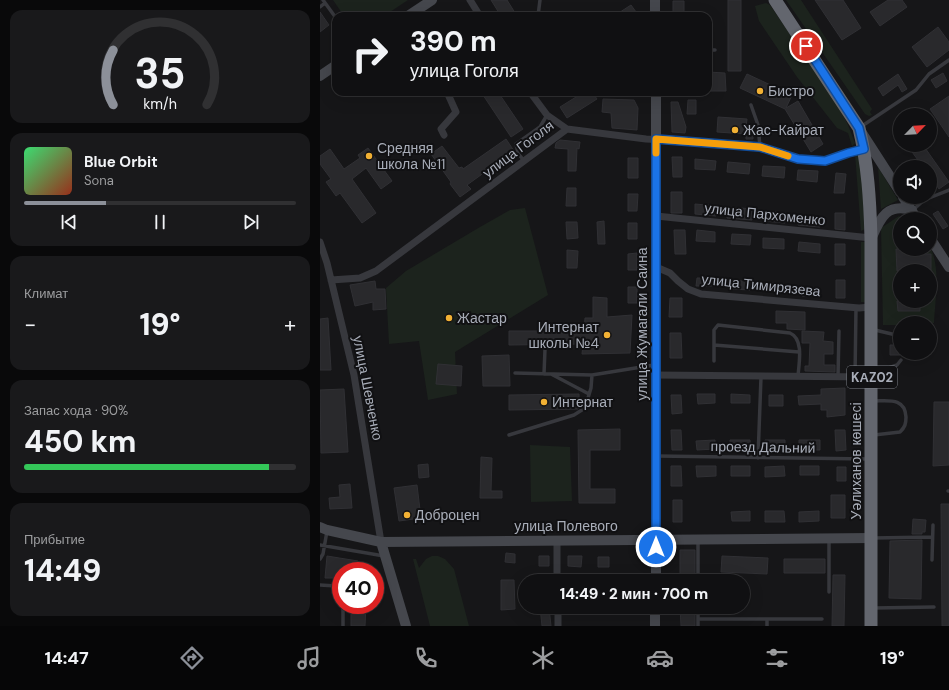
<!DOCTYPE html>
<html lang="ru">
<head>
<meta charset="utf-8">
<style>
  :root { --surface:#101012; --page:#19191b; --text:#f1f3f6; --muted:#9c9d9f; --line:#303032; --accent:#8c9099 }
  body { margin:0; font-family:"DM Sans",sans-serif; background:var(--page); color:var(--text); height:100vh; display:flex; flex-direction:column; font-size:15px; white-space:nowrap }
  * { box-sizing:border-box; margin:0 }
  p { font-size:13px; color:var(--muted) }
  .icon { flex:none; width:22px; height:22px; fill:none; stroke:currentColor; stroke-width:2; stroke-linecap:round; stroke-linejoin:round }
  .map { position:relative; flex:1; overflow:hidden }
  .panel { display:flex; flex-direction:column; gap:10px; padding:10px; background:#09090a; width:320px }
  .panel>* { flex:none }
  .banner { position:absolute; left:12px; top:12px; width:380px; height:84px; border-radius:12px; box-shadow:0 4px 16px #0002,0 0 0 1px var(--line); background:#101012; color:var(--text); overflow:hidden }
  .needle { width:26px; rotate:65deg }
  .fabs { position:absolute; left:573px; top:108px; display:grid; gap:8px }
  .fabs a { display:grid; place-items:center; width:44px; height:44px; border-radius:50%; background:var(--surface); box-shadow:0 4px 16px #0002,0 0 0 1px var(--line); font-size:20px }
  .speed { position:absolute; left:12px; top:562px; display:flex; gap:8px; font-size:20px; font-weight:700; text-align:center }
  .speed>* { display:grid; place-content:center; width:52px; height:52px; border-radius:50%; background:var(--surface); box-shadow:0 4px 16px #0002,0 0 0 1px var(--line); line-height:1 }
  .speed .limit { border:6px solid #d22; background:#fff; color:#111 }
  .pin { position:absolute; display:grid; place-items:center; width:34px; height:34px; color:#fff; margin:-17px; border:2px solid #fff; border-radius:50%; box-shadow:0 1px 4px #0007 }
  .me { position:absolute; width:44px; margin:-22px; rotate:0deg; stroke-linejoin:round; filter:drop-shadow(0 0 3px #0008) }
  .turn { display:flex; align-items:center; gap:14px; height:84px; padding:0 12px; font-size:18px }
  .turn .icon { width:52px; height:52px; stroke-width:2.5 }
  .turn b { display:block; font-size:28px; line-height:34px }
  .big { font-size:30px; font-weight:800; line-height:1.1 }
  .panel .card { flex:1; display:flex; flex-direction:column; justify-content:center; gap:6px; min-width:0; padding:0 14px; border-radius:12px; background:var(--page) }
  .panel .dial { align-items:center; gap:0 }
  .dial svg { height:104px; overflow:visible; fill:none; stroke:var(--line); stroke-width:7; stroke-linecap:round; text-anchor:middle }
  .dial text { fill:var(--text); stroke:none }
  .song { display:flex; align-items:center; gap:12px }
  .cover { width:48px; height:48px; border-radius:6px; background:linear-gradient(135deg,hsl(140 70% 55%),hsl(10 70% 35%)) }
  .played { height:4px; border-radius:2px; background:linear-gradient(90deg,var(--accent) 30%,var(--line) 30%) }
  .keys { display:flex; justify-content:space-around; direction:ltr }
  .heat { display:flex; justify-content:space-between; align-items:center; font-size:22px; direction:ltr }
  .charge { height:6px; border-radius:3px; background:linear-gradient(90deg,#34c759 90%,var(--line) 0) }
  .trip { position:absolute; left:198px; top:574px; width:232px; height:40px; border-radius:20px; background:var(--surface); box-shadow:0 4px 16px #0002,0 0 0 1px var(--line); font-weight:800; line-height:40px; text-align:center }
  .tab-bar { display:flex; height:64px; justify-content:space-around; align-items:center; background:#060607; color:var(--muted) }
  .tab-bar .icon { width:28px; height:28px }
  .tab-bar .current { color:var(--accent) }
  .tab-bar b { font-size:18px; color:var(--text) }
  main { display:flex; flex:1; min-height:0 }
  .map>svg:first-child { display:block }
</style>
</head>
<body>
<main>
<section class="panel">
<div class="card dial"><svg viewBox="0 0 100 80">
<path d="M14 69A42 42 0 1 1 86 69"/>
<path d="M14 69A42 42 0 0 1 14 27" stroke="#8c9099"/>
<text x="50" y="56" font-size="32" font-weight="700">35</text>
<text x="50" y="72" font-size="11">km/h</text>
</svg></div>
<div class="card">
<div class="song"><i class="cover"></i><div><b>Blue Orbit</b><p>Sona</p></div></div>
<div class="played"></div>
<div class="keys"><svg class="icon" aria-label="previous" viewBox="0 0 24 24"><path d="M18 5L8 12l10 7zM5 5v14"/></svg><svg class="icon" aria-label="pause" viewBox="0 0 24 24"><path d="M8 5v14M16 5v14"/></svg><svg class="icon" aria-label="next" viewBox="0 0 24 24"><path d="M6 5l10 7-10 7zM19 5v14"/></svg></div>
</div>
<div class="card"><p>Климат</p>
<div class="heat"><a>−</a><b class="big">19°</b><a>+</a></div>
</div>
<div class="card"><p>Запас хода · 90%</p><b class="big">450 km</b><div class="charge"></div></div>
<div class="card"><p>Прибытие</p><b class="big">14:49</b></div>
</section>
<div class="map">
<svg width="629" height="626" viewBox="0 0 629 626">
  <rect width="100%" height="100%" fill="#161618"/>
  <path fill="#1c231d" fill-rule="evenodd" d="M13,0h75l-24,16h-40z
    M466,0h15l71,109 -2,3 2,3 -3,1 -4,-2z
    M446,3l4,2 66,96 12,24 7,18 -3,3 -4,-13 -11,-5 -40,-51 -38,-56 -4,-15z
    M535,154h2l2,2 3,10 3,63 -4,2z
    M558,167l20,33 -17,9z
    M205,208l23,87 -93,57 2,42 -29,6 -9,-59 -30,3 -3,-56 20,-17 74,-44 30,-17z
    M579,216l5,3h-4v30h30v-2c11,20 5,54 4,76h-34v2h-17l-2,-97zM580,271h30v30h-30z
    M541,242h5l-1,60h-4z
    M210,445l40,2 2,54 -41,1z
    M112,556h6l7,3 9,10 15,57h-39l-17,-67h3l3,9 7,-9z"/>
  <path fill="#29292c" stroke="#303034" d="M171,0h16l10,16h-16z
    M408,0h13v71h-13z
    M495,0h28l18,28 -19,12z
    M568,0h14l5,7 -27,19 -10,-14z
    M353,1h11v15h-11z
    M311,5l8,11h-25z
    M0,12l9,13 -9,7z
    M618,27l11,15v8l-22,17 -15,-20z
    M388,72l17,1 1,18h-18z
    M623,73l4,8 -11,7 -5,-8z
    M427,74l45,21 -6,13 12,-7 25,43 -12,8 -26,-43 -45,-21z
    M578,74l9,15 -5,3 -4,-7 -15,11 -5,-8z
    M161,92h17l25,37 -12,8z
    M264,92h8l5,7 -30,19 -7,-11z
    M629,96v41l-19,-28z
    M283,99l31,1 4,8 -1,22 -25,-2 -1,-15 -9,-1z
    M368,100h8v14h-9z
    M351,102h7l8,25 -1,6 -13,-1z
    M398,117l29,2 -1,8 7,1v11h-7v-5l-29,-2z
    M186,139l8,12 -47,34 4,4 -11,8 -10,-13 1,-2 -20,-28 11,-8 17,22 3,-1 1,2z
    M240,140l20,2 -1,7 -2,-1 -1,23h-8v-22l-13,-1 1,-5z
    M587,145h16l26,37 -10,7 -9,-13v-9h-7z
    M48,148l24,33 -11,8 -15,-21 -14,11 24,34 -14,10 -22,-30 -4,3 -10,-14 5,-3 -11,-15v-8l10,-7 14,20 16,-11 -2,-3z
    M352,157h10v20h-9z
    M308,158h10v20h-10z
    M375,159l21,2 -1,9 -20,-1z
    M408,162l22,2 -1,10 -22,-2z
    M443,166l22,1 -1,11 -22,-2z
    M478,170l20,1 -1,11 -20,-2z
    M516,173l10,1 -2,19h-10z
    M247,188h9v18h-10z
    M351,192h11v21h-11z
    M308,194h10l-1,17h-9z
    M375,204l22,2 -1,10 -21,-2z
    M408,207l25,2 -1,11 -25,-2z
    M445,211l21,2 -1,10 -21,-2z
    M618,211l10,15 -5,3 -10,-15z
    M515,213h10v17l-10,-1z
    M479,215l21,2v10l-22,-2z
    M284,221l1,23h-7l-1,-22z
    M246,222h11l1,16 -11,1z
    M308,223h9v16h-9z
    M354,230h11l1,24h-11z
    M377,230l18,2v10l-19,-1z
    M412,234l19,1 -1,10 -19,-1z
    M443,238l21,1v10l-21,-1z
    M479,242l21,2v9l-22,-2z
    M515,244h10v21h-10z
    M576,249h23v5h12v17h-34z
    M247,250l11,1 -1,17h-10z
    M317,253v17h-9v-16z
    M377,278h19v8h-20z
    M413,280l18,2 -1,8 -18,-1z
    M516,280h9v18h-9z
    M55,281l1,8h9l1,20 -13,1v-8l-18,4 -5,-21z
    M445,282l19,2v8l-20,-2z
    M308,287h9v16h-9z
    M482,288h17v8h-17z
    M273,297l14,1v19l25,-2 -2,38 -48,1 1,-10 -74,1v-14h75l1,-13h8z
    M350,298h12v19h-13z
    M577,301h23v10h-22z
    M456,311l29,1v18l-18,-1v-6h-11z
    M8,318l3,52h-11v-51z
    M482,331l22,1 -1,9 10,1v12h-9v11h11v7l-30,-1v-5h4l1,-23h-8z
    M350,333h11l1,25h-12z
    M570,345h10v10h-10z
    M189,355l1,31h-27l-1,-30z
    M118,364l24,2 -1,20 -25,-2z
    M525,388v27l-18,2v-7h-6v-6l-22,1 -1,-9 23,-1v-6z
    M24,389l4,63 -27,1 -1,-63z
    M259,394v14l-1,1 -69,1v-15z
    M377,394h18v9l-17,1z
    M411,394l19,1v8h-19z
    M351,395h10l1,18 -10,1z
    M449,395h14v11h-14z
    M614,402h15v63l-16,1z
    M300,429v21h-30v39h25v14h-36l-1,-73z
    M351,430h10l1,20h-10z
    M515,430h10l1,20 -10,1z
    M395,440v9l-18,1 -1,-9z
    M410,440h20l1,10h-21z
    M445,440h20v10h-20z
    M479,440h21v10h-21z
    M161,457l11,1 -1,33h11v7h-22z
    M108,464l1,13 -10,1 -1,-13z
    M351,466h10l1,20h-11z
    M376,466h20v10l-19,1z
    M411,466h19v10h-19z
    M464,466l1,10 -20,1v-10z
    M480,466h19v9h-19z
    M517,467h9v14h-9z
    M30,484l2,24 -22,1 -1,-11 11,-1 -1,-12z
    M97,485l4,33 -22,3 -5,-33z
    M511,495h14v23h-14z
    M353,500h9v22h-9z
    M621,504h8v122h-7z
    M430,511v10h-18l-1,-9z
    M445,511h19l1,11h-20z
    M499,511v10l-20,1v-10z
    M593,519l13,1 -1,12h-3v2h-10z
    M602,540l-1,59 -32,-1 1,-57z
    M360,550h15v31h-15z
    M186,553l9,1v9l-10,-1z
    M7,556l31,5v10h-17v7h-16z
    M219,556h10v10h-10z
    M248,556h14l-1,11 -13,-1z
    M402,556l46,2 -1,16 -46,-2z
    M278,557h11v10h-11z
    M464,559h41v14h-41z
    M513,575h12l-1,51h-12z
    M181,580h13l1,29 -14,1z
    M31,605h15l-1,21h-14z
    M220,607h9l2,19h-9z
    M360,607h15v19h-14z"/>
  <g fill="none" stroke-linecap="round" stroke-linejoin="round">
    <path stroke="#37383d" stroke-width="3.5" d="M3,0l13,18
      M0,7l5,-4
      M218,16l2,-16
      M388,50h7
      M431,105l7,20 2,22
      M542,126l54,-36 13,-16 20,-14
      M204,161l-6,-8 -2,-9 24,-17 7,-12
      M593,210l11,-10 25,-10
      M555,330l21,5 4,3
      M394,345l85,7
      M394,361v-31l4,-5 72,8c14,6 9,30 8,43
      M195,373l77,2 62,-10
      M554,373l23,-8 4,-5
      M224,374l1,-25
      M231,374l38,20
      M518,377l1,-46
      M535,377l1,-69
      M553,401c15,0 32,-4 33,16 0,7 -1,10 -6,15l-26,3
      M189,435l65,-20 11,-7 6,-20 1,-13
      M337,456l211,3
      M438,458l3,-81
      M628,491h1
      M553,538l59,-1
      M509,539v53
      M378,540v41
      M0,545l64,11
      M0,559l3,-5 4,-23
      M612,560l1,-35
      M0,585l16,1 5,3
      M378,607v19
      M554,608l60,-1
      M378,619h124
      M447,619v7
      M23,626v-21"/>
    <path stroke="#37383d" stroke-width="7" d="M150,0l10,16
      M210,92l17,23 20,14
      M124,135l-3,-6 15,-17 -9,-20
      M336,216l215,22
      M0,242l7,21 27,112 27,167
      M336,267l14,6 8,8 10,8 13,5 158,14 12,-1
      M11,280l29,-2 16,-7 191,-142 79,10 22,1 92,7 38,12 27,2 23,-8 16,-4
      M335,375l217,2
      M237,541v40
      M238,607v19"/>
    <path stroke="#45474d" stroke-width="10" d="M335,0v16
      M88,16l24,-16
      M0,76l16,-11
      M542,133l38,59
      M583,197l14,22
      M552,237c9,-20 15,-34 40,-27
      M610,238l19,29
      M0,527l7,3 54,12 491,-4
      M61,542l25,84
      M336,581v-489
      M335,626v-19"/>
    <path stroke="#63666e" stroke-width="13" d="M455,0l84,128c9,37 11,73 12,110v388"/>
  </g>
  <g fill="none" stroke-linecap="round" stroke-linejoin="round">
    <defs>
      <path id="route" d="M336,547v-408l104,8 38,12 27,2 23,-8 16,-4 -5,-21 -53,-82"/>
    </defs>
    <use href="#route" stroke="#114b97" stroke-width="10"/>
    <use href="#route" stroke="#1a73e8" stroke-width="7"/>
    <path stroke="#f59e0b" stroke-width="7" d="M336,153v-14l104,8 28,9"/>
  </g>
  <g fill="#f2b134" stroke="#111113" stroke-width="1.5">
    <circle cx="440" cy="91" r="4"/>
    <circle cx="415" cy="130" r="4"/>
    <circle cx="49" cy="156" r="4"/>
    <circle cx="129" cy="318" r="4"/>
    <circle cx="287" cy="335" r="4"/>
    <circle cx="224" cy="402" r="4"/>
    <circle cx="87" cy="515" r="4"/>
  </g>
  <g text-anchor="middle" dominant-baseline="central" stroke-width="4" stroke-linejoin="round" paint-order="stroke">
    <rect fill="#111113" stroke="#7b7e86" stroke-width="1" x="527" y="366" width="50" height="22" rx="3"/>
    <g font-size="13" font-weight="bold" fill="#a8adb8">
      <text x="552" y="377">KАZ02</text>
    </g>
    <g font-size="14" fill="#a8adb8" stroke="#111113" text-anchor="start">
      <text x="448" y="91">Бистро</text>
      <text x="423" y="130">Жас-Кайрат</text>
      <text x="57" y="148">Средняя<tspan x="57" dy="16">школа №11</tspan></text>
      <text x="137" y="318">Жастар</text>
      <text x="279" y="327" text-anchor="end">Интернат<tspan x="279" dy="16">школы №4</tspan></text>
      <text x="232" y="402">Интернат</text>
      <text x="95" y="515">Доброцен</text>
    </g>
    <g font-size="14" fill="#a8adb8" stroke="#111113">
      <text transform="translate(198 149) rotate(-37)">улица Гоголя</text>
      <text transform="translate(445 214) rotate(6)">улица Пархоменко</text>
      <text transform="translate(441 285) rotate(6)">улица Тимирязева</text>
      <text transform="translate(322 324) rotate(-90)">улица Жумагали Саина</text>
      <text transform="translate(48 388) rotate(79)">улица Шевченко</text>
      <text transform="translate(443 447) rotate(1)">проезд Дальний</text>
      <text transform="translate(536 461) rotate(-90)">Уәлиханов көшесі</text>
      <text x="246" y="526">улица Полевого</text>
    </g>
  </g>
</svg>
<div class="fabs">
<a><svg class="needle" viewBox="-14 -14 28 28"><path d="M0-13l5 13h-10z" fill="#e53935"/><path d="M0 13l5-13h-10z" fill="#9c9d9f"/></svg></a>
<a><svg class="icon" aria-label="sound" viewBox="0 0 24 24"><path d="M4 9h4l5-4v14l-5-4H4zM17 9q2 3 0 6"/></svg></a>
<a><svg class="icon" aria-label="search" viewBox="0 0 24 24"><circle cx="10" cy="10" r="6"/><path d="M15 15l6 6"/></svg></a>
<a>+</a>
<a>−</a>
</div>
<div class="speed"><div class="limit">40</div></div>
<div class="pin" style="left:486px;top:46px;background:#d93025"><svg class="icon" aria-label="arrive" viewBox="0 0 24 24"><path d="M6 21V4h12l-3 4 3 4H6"/></svg></div>
<svg class="me" style="left:336px;top:547px" viewBox="-20 -20 40 40"><circle r="17" fill="#1a73e8" stroke="#fff" stroke-width="3"/><path d="M0-11L8 9 0 5-8 9z" fill="#fff"/></svg>
<div class="trip">14:49 · 2 мин · 700 m</div>
<div class="banner">
<div class="turn"><svg class="icon" aria-label="right" viewBox="0 0 24 24"><path d="M7 20v-9h11M14 6l5 5-5 5"/></svg><div><b>390 m</b>улица Гоголя</div></div>
</div>
</div>
</main>
<nav class="tab-bar">
<b>14:47</b>
<svg class="icon current" aria-label="directions" viewBox="0 0 24 24"><path d="M12 3l9 9-9 9-9-9zM9 14v-3h6M13 9l2 2-2 2"/></svg>
<svg class="icon" aria-label="music" viewBox="0 0 24 24"><path d="M9 18V5l10-2v13"/><circle cx="6" cy="18" r="3"/><circle cx="16" cy="16" r="3"/></svg>
<svg class="icon" aria-label="phone" viewBox="0 0 24 24"><path d="M5 4h4l2 5-3 2q2 4 5 5l2-3 5 2v4C11 20 4 13 5 4z"/></svg>
<svg class="icon" aria-label="climate" viewBox="0 0 24 24"><path d="M12 3v18M4 7l16 10M4 17L20 7"/></svg>
<svg class="icon" aria-label="car" viewBox="0 0 24 24"><path d="M5 17H2v-5l4-1 3-4h7l3 4 3 1v5h-3M9 17h6M6 11h13"/><circle cx="7" cy="17" r="2"/><circle cx="17" cy="17" r="2"/></svg>
<svg class="icon" aria-label="filters" viewBox="0 0 24 24"><path d="M4 7h16M4 17h16"/><circle cx="9" cy="7" r="2"/><circle cx="15" cy="17" r="2"/></svg>
<b>19°</b>
</nav>
</body>
</html>
